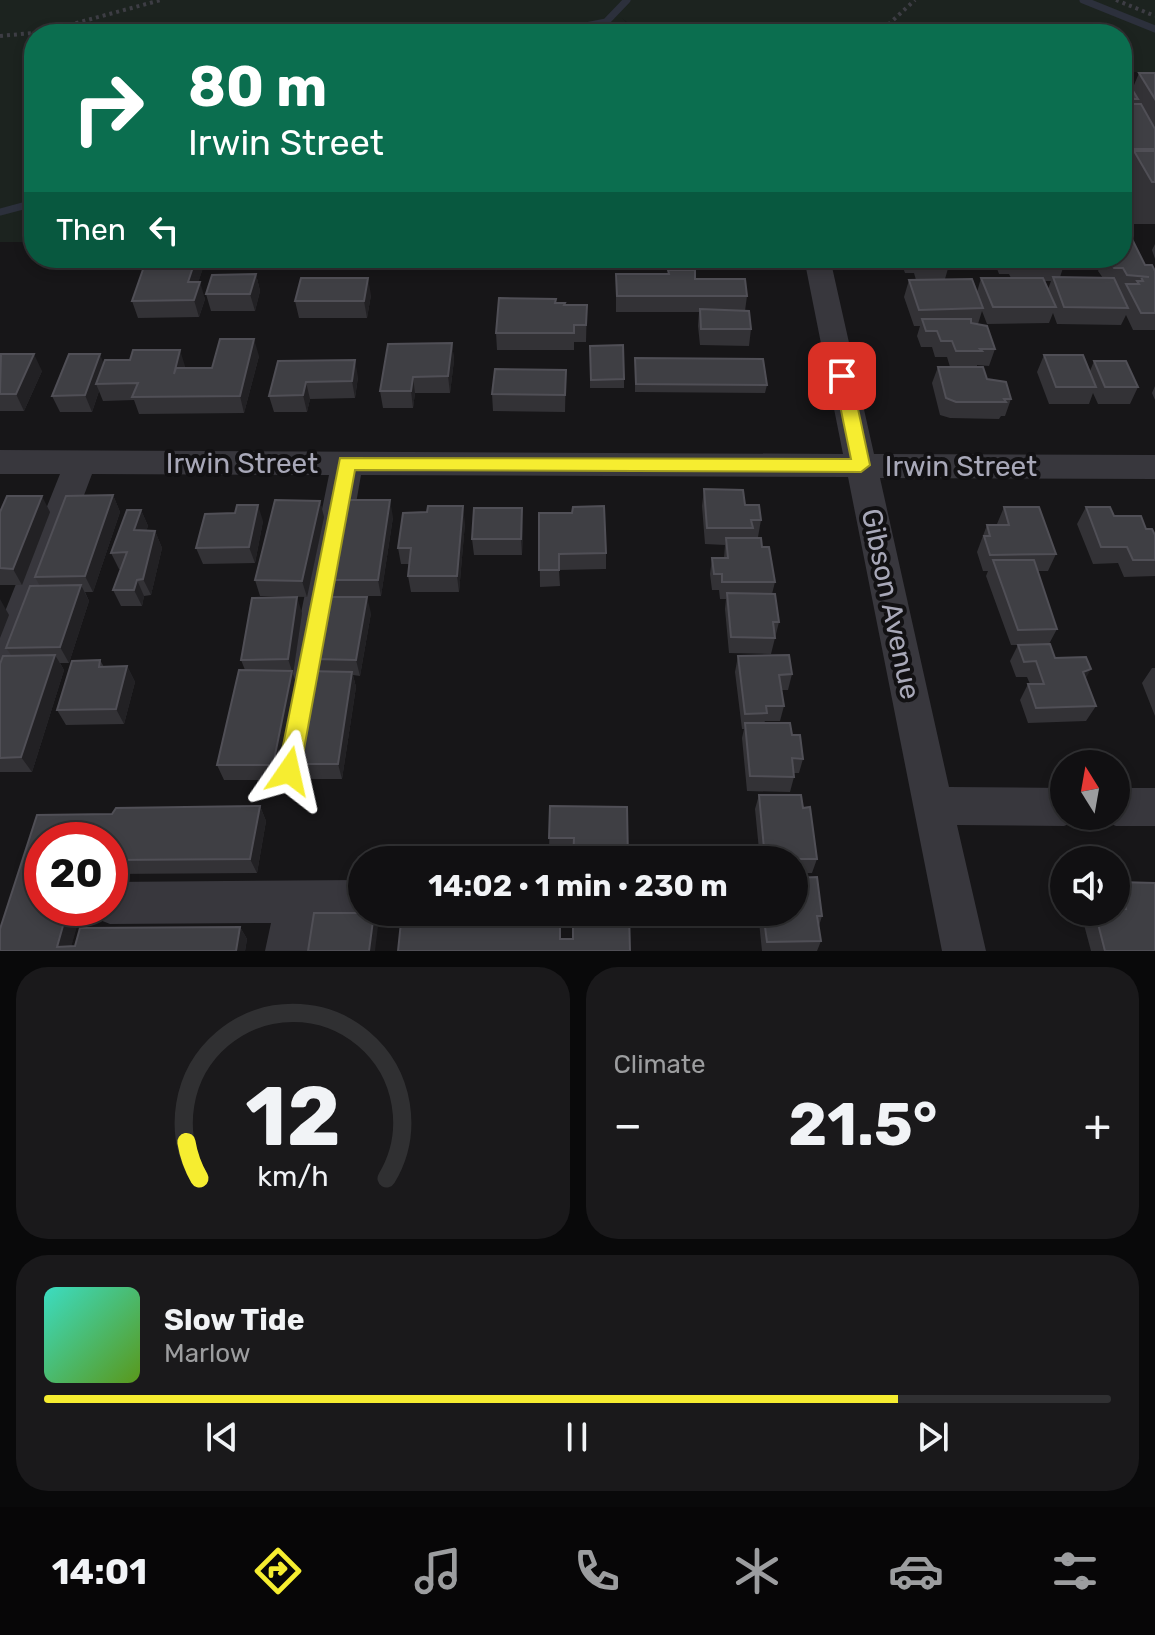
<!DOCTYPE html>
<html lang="en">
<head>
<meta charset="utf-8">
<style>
  :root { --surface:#111012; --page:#1a191b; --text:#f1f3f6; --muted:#9c9d9f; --line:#303032; --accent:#f6ed30 }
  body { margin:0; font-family:Rubik,sans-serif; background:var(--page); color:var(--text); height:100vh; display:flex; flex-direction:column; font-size:30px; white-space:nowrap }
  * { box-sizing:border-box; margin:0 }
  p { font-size:26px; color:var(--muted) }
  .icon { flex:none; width:44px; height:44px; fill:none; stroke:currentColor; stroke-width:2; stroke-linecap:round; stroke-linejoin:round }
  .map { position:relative; height:951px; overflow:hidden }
  .panel { display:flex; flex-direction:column; gap:16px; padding:16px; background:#09090a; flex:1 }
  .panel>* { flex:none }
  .banner { position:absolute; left:24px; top:24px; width:1108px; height:244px; border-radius:32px; box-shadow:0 4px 12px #0003,0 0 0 2px var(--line); background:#0b6e4f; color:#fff; overflow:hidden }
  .needle { width:52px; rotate:349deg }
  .fabs { position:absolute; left:1050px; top:750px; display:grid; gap:16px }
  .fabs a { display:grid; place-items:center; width:80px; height:80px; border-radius:50%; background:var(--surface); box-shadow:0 4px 12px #0003,0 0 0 2px var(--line); font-size:40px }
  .speed { position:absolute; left:24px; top:822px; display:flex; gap:16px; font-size:40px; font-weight:700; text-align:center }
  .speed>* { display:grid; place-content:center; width:104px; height:104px; border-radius:50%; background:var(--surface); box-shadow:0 4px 12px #0003,0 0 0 2px var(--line); line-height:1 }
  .speed .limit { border:12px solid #d22; background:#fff; color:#111 }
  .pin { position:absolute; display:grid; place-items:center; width:68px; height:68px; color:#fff; margin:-34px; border-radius:16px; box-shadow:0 4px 12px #0006 }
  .me { position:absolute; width:88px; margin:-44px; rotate:11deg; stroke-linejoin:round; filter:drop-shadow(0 0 6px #0008) }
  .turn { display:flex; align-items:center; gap:28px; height:168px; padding:0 32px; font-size:36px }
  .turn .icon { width:104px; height:104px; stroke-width:2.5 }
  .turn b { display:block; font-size:56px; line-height:68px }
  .then { display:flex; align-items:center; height:76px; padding:0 32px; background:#0003; gap:16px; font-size:30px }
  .big { font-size:60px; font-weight:700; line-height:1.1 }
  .panel .widget { flex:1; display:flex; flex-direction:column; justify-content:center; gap:12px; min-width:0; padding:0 28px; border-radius:32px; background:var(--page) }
  .panel .dial { align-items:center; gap:0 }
  .dial svg { height:208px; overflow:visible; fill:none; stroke:var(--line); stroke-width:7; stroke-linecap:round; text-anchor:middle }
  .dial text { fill:var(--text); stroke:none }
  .song { display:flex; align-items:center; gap:24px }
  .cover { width:96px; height:96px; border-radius:12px; background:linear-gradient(135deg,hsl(170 70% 55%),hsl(90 70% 35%)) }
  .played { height:8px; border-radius:4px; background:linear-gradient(90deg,var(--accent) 80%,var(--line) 80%) }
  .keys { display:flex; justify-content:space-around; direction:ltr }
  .heat { display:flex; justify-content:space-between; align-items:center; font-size:44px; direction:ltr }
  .panel .tiles { flex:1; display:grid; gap:16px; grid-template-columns:1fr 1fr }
  .widget:last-child { grid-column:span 2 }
  .trip { position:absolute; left:348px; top:846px; width:460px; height:80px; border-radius:40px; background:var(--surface); box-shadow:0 4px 12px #0003,0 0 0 2px var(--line); font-weight:700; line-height:80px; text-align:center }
  .dock { display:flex; height:128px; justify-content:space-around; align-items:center; background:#070607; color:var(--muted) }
  .dock .icon { width:56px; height:56px }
  .dock .active { color:var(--accent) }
  .dock b { font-size:36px; color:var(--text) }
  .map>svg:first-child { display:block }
</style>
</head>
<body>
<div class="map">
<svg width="1155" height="951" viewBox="0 0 1155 951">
  <rect width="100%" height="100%" fill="#171618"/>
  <path fill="#1c231f" d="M0,0h1155v74l-20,-2 -13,3v-41h-482l-18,-16 16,16h-604v208h-34z"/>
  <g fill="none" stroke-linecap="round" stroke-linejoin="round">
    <path stroke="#2c303c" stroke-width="7" d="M1083,0l72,29
      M545,34l61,-12 21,-22
      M0,212l34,-9"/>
    <path stroke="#3d3d44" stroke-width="4" stroke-dasharray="3 4" stroke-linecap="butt" d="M1116,0l39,16
      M878,34l37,-34
      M0,36l43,-4 118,-32"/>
    <path fill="#38373d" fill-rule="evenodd" d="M804,258h26l44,196 281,1v24l-275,-1 69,309 115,1v28h16l-2,4 -14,6 -107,-1 29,126h-44l-94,-474 -487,-2 -52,296 -6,13 -14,5 -14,-5 -6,-13 60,-296 -237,-1 -74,196 -5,11 -13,5v-62l60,-150h-60v-24l843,4z
      M1116,788h39v38h-39l-14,-6 -2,-4h16z
      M362,880v32h17l-2,4 -15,6h-48l-5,29h-44l6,-28 -161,1 -15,-6 -4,-10h19v-26z"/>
  </g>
  <path fill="#333236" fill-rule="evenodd" d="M1122,73l10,17 7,-17h16v151h-21l-12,-22z
    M1155,244v15l-3,-9z
    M515,258h62v6h-61z
    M605,258h63v6l-50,1v-4h-10z
    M685,258h61l-1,4 -9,1 -3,4 -47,-2z
    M897,258h54l-6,21 32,13 4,-14h30l-2,-4h-10l-6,-16h68l3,7 -4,12 43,1 -5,-7 2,-5 -3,-8h25l23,7 10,6v59h-22l-7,-15 -5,10 -64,-1 -4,-11 -4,10 -62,1 -5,-13 -4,13 17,25 -6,17 -12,-1v2l10,12 24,20 -6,17h-4l-2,3 -49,-1 -10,-3 -8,-32 6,-16h12l-3,-10h-12l-3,-10h-11l-4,-11 3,-10h-6l-10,-29 5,-17h7l-2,-7h-9l-3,-8h-3zM1045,281h6l-3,8z
    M203,268l-5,14 7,17 -6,18 -61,1 -6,-17z
    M256,274l4,17 -5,20h-44l-5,-17z
    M616,274l79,5 52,17 -2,15 6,18 -2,17 -49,-1 -2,-19 1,-14h-83z
    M371,295l-4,23h-68l-4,-17z
    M556,303l9,2h22l-1,37h-12v8h-77l-1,-17z
    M452,343l2,17 -4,33h-35l-2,15h-30l-3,-17z
    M590,346l34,33v9h-34z
    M1044,355l46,16 4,-10 44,26 -8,17h-32l-5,-11 -4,11h-40l-12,-32z
    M0,356l42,15 -18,40h-24z
    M259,356l-15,57 -105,1 -5,-14 -31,1 -4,-10 -7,21h-32l-8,-16 52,-32 81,2v2h27z
    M635,358l132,27 -2,8 -130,-1z
    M278,361l80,16 -3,21 -45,1 -3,13h-33l-5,-16z
    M566,370l-1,42 -72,-1 -1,-17z
    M1155,386v14l-3,-7z
    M704,489l41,16 16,15 -3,17h-7v1l11,9 13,35 -3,12 7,28 -8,32 -42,-1 -4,-44 1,-10h-6l-1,-9h-7l-2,-16 2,-16h12l1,-13 -20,-1 -3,-38z
    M113,495l7,17 -27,80h-8l4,9 -20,62h-9l4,7 -32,102h-32v-108l12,-8 -6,-8 34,-62 -5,-9z
    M320,501l4,16 -17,80 -47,-1 -5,-16z
    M1004,507l52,47 -8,17h-10l19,58 -8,15 6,14 30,21 11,27 -10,15 -58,2 -8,-23 8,-16h2l-3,-7h-11l-6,-16 8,-16h-7l-25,-69 2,-5h-5l-6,-19 10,-27h10v-1z
    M1086,507l28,9 32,13 9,6v41l-31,1 -6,-14 -25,1 -16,-40z
    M141,510l7,16 -2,5h9l7,17 -11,47 -7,1 -2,10h-21l-8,-16 8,-21h-2l-8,-16z
    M0,512h50l-28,73h-22z
    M539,513l67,40v16l-47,1 1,16 -20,1z
    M393,517l-12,79h-47l-4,-16z
    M263,521l-8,42 -52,1 -7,-16z
    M465,523l-6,69h-48l-3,-16 1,-12h-8l-3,-16z
    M523,524l-1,31h-48l-2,-16z
    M302,613l-9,61 4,12 -18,94h-55l-7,-15 28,-95 -4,-10z
    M371,613l-11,63 -7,-1 3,12 -14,92h-48l-6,-15 30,-93 -3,-12z
    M738,656l54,18 -4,16h-7l3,16 -4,15h-15l-1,2 28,12 11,24 -4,14h-5v4l-4,15 -43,-1 -5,-53 2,-9h-2l-7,-57z
    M100,660l4,7 23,-1 8,16 -11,42 -58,1 -9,-15z
    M1152,668h3v48l-13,-33z
    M759,795l44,13 14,51 -5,14h-18v-13h-34l-5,-51z
    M260,806l6,15 -9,52 -147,1v-34h-68v68h40l-11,38h4l5,-18 160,-1 7,12 -2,12h-245v-22l37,-114 75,-1 4,-6z
    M550,806l78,54 -55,-8h-24z
    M1118,882l37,69h-64l-8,-30 7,-9h26v-27z
    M758,912h36l28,4 -3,10 2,15 -4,10h-55z"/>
  <path fill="#222124" d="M196,258h4l3,10 -10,31 -5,-17z
    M256,274l4,17 -5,20 -5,-17z
    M368,278l3,17 -4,23 -3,-17z
    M200,282l5,17 -6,18 -5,-17z
    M254,339l5,17 -15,57 -4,-17z
    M452,343l2,17 -4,33 -2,-17z
    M180,350l5,16 -5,25 -6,-17z
    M34,354l8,17 -18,40 -8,-17z
    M100,354l6,16 -10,14 3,7 -7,21 -7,-17z
    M355,360l3,17 -3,21 -3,-17z
    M413,377l2,16 -2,15 -2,-17z
    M306,382l4,17 -3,13 -4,-17z
    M113,495l7,17 -27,80 -8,-16z
    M42,496l8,16 -28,73 -9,-16z
    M390,500l3,17 -12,79 -3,-16z
    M320,501l4,16 -17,80 -5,-16z
    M258,505l5,16 -8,42 -6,-16z
    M463,506l2,17 -6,69 -2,-16z
    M522,508l1,16 -1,31 -1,-16z
    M141,510l7,16 -7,21 -7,-17z
    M155,531l7,17 -11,47 -8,-16z
    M137,580l7,16 -2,10 -8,-16z
    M81,585l8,16 -20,62 -9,-16z
    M297,597l5,16 -9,61 -5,-15z
    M367,597l4,16 -11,63 -4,-16z
    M0,599l9,16 -9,23z
    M55,655l9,15 -32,102 -11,-15z
    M127,666l8,16 -11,42 -8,-15z
    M1091,669l-9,16 1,-13z
    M292,671l5,15 -18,94 -6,-15z
    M352,672l4,15 -14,92 -4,-15z
    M260,806l6,15 -9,52 -7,-14z
    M68,908h14l-12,43 -13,-4z
    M374,913l4,13 -3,25h-6z
    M240,927l7,12 -2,12h-9z"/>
  <path fill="#3f3f44" stroke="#504f56" stroke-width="2" d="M1122,73l16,26h-16z
    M1139,73h16v26z
    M1122,104h19l14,25v20h-23l-10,-19z
    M1134,151h21v31h-3z
    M1122,239h10l13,26h7l3,6v42h-14l-15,-29h13l-2,-3h6l-2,-4h8l-22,-2 -4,-7h-9l-7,-10h15z
    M147,258h49l-8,24h12l-6,18 -62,1z
    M919,258h27l3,9h-28z
    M1015,258h46l3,7h-24l1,2h-12l-2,-3h-9z
    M668,270h27v9h50l2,17h-130l-1,-22h53z
    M256,274l-6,20h-44l6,-19z
    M1053,277l61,1 14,30 -64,-1z
    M301,278h67l-4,23h-69z
    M981,278h62l13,29h-63z
    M972,279l11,29 -64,2 -10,-30z
    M499,298l57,1 -1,4h10l-1,2h23l-1,20h-12v8h-78z
    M700,309l49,2 2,18h-50z
    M922,319h49v4l16,3 8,23h-15l2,2h-26l-4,-10h-11l-4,-10h-11z
    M220,339h34l-14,57 -108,1 6,-14 -42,1 9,-24h25l3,-10h47l-6,24 2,-6h36z
    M452,343l-4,33 -35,1 -2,14h-31l8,-47z
    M623,345l1,34 -33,1 -1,-34z
    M1,354h33l-18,40h-16z
    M69,354h31l-15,41 -33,1z
    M1044,355h39l13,32h-40z
    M635,358l128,1 4,26 -131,-1z
    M355,360l-3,21 -46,1 -3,13 -34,1 9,-35z
    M1094,361h32l12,26h-33z
    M938,367h45l4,12 19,3 5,17h-7l2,3h-50l-10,-4z
    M495,369l71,1 -1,25 -73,-1z
    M704,489l39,1 2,15h14l2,15h-10l2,8h-46z
    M113,495l-28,81 -50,1 31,-81z
    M7,496h35l-29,73 -13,-1v-56z
    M275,500l45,1 -18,80 -47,-1z
    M344,500h46l-12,80h-48z
    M237,505h21l-9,42 -53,1 9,-34 30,-1z
    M428,506h35l-6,70h-49l3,-28h-13l5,-35 24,-1z
    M604,506l2,47 -47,1v16h-20v-57h33l1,-6z
    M1004,507h35l17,47 -66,1 -6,-19h6l-3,-11h22z
    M1086,507h24l4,9h27l5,13h6l3,6v25h-22l-6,-13h-26z
    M474,508h48l-1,31h-49z
    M127,510h14l-7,20 21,1 -12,48 -6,1 -3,10h-21l14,-38 -16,1z
    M726,538h35l1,9h7l6,35h-53v-8h-8l-2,-16h16z
    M993,560h41l23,69 -39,1z
    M81,585l-21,62 -54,1 24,-62z
    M727,593l48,1 4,28h-6l2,16 -44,-1z
    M297,597l-9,62 -47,1 11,-62z
    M327,597h40l-11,63 -41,-1z
    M1050,644l5,14 31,-1 5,12 -8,3 13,34 -60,2 -8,-24h16l-8,-23 -12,1 -6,-17z
    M55,655l-34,102 -21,1v-94l3,-8z
    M789,655l3,19 -13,1 5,31h-18l1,7 -22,1 -7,-58z
    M100,660l-1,7 28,-1 -11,43 -59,1 15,-49z
    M239,670l53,1 -19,94h-56z
    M305,671l47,1 -14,92h-50z
    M745,723h45l2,12h8l3,24 -11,-1 2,19 -44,-1z
    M759,795h42l2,13 7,-1 7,52h-52z
    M260,806l-10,53 -140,1v-20h-68v68h26l-11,39 18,-1 5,-18 160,-1 -4,24h-236v-22l37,-114 75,-1 4,-6z
    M550,806l77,1 1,53h-55l1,-22h-25z
    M817,877l5,39h-5l4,25 -54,1 -4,-30h31v-34z
    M1118,882l37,1v68h-50l-10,-39h21v-4l10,1z
    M573,912h56l1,39h-232l3,-29 159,1v16h13z
    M314,913h60l-5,38h-61z"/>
  <path fill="#f6ed30" stroke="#a09a1f" stroke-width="2" d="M842,371l9,5 19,89 -9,7 -506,-2 -55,301 -3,7 -8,3 -8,-3 -3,-7 62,-313 511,1 -17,-83z"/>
  <g text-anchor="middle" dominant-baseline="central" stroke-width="8" stroke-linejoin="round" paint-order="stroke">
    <g font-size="28" fill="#a8a8b8" stroke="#121113">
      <text x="242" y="463">Irwin Street</text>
      <text x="961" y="466">Irwin Street</text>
      <text transform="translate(891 604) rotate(78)">Gibson Avenue</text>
    </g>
  </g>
</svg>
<div class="fabs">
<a><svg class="needle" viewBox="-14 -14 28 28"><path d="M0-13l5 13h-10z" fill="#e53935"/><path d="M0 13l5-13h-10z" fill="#9c9d9f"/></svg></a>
<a><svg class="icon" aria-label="sound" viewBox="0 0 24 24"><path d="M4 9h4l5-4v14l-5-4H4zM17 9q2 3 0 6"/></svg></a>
</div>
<div class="speed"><div class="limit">20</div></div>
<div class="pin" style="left:842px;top:376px;background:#d93025"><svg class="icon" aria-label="arrive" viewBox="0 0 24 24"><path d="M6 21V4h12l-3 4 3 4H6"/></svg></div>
<svg class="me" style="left:289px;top:771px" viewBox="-20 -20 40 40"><path d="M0-17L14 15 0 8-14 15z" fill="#f6ed30" stroke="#fff" stroke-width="4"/></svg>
<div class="trip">14:02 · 1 min · 230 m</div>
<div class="banner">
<div class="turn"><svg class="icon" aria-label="right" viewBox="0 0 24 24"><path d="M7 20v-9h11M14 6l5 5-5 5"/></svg><div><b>80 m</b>Irwin Street</div></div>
<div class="then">Then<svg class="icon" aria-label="left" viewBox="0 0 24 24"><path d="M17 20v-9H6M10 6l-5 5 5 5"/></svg></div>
</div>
</div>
<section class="panel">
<div class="tiles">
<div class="widget dial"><svg viewBox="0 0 100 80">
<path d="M14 69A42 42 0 1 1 86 69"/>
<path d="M14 69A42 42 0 0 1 9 55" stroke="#f6ed30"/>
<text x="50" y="56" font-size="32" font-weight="700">12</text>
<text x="50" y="72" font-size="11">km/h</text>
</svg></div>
<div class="widget"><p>Climate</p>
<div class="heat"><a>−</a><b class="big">21.5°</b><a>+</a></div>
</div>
<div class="widget">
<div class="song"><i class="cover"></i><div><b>Slow Tide</b><p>Marlow</p></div></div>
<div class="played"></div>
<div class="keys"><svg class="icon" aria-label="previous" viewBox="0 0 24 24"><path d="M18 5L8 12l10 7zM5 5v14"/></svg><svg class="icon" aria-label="pause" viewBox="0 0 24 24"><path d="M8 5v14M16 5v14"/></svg><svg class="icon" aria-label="next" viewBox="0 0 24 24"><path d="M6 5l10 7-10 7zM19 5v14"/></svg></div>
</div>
</div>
</section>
<nav class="dock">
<b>14:01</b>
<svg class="icon active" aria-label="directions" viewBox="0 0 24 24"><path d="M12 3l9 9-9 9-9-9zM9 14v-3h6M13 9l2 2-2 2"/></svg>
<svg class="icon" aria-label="music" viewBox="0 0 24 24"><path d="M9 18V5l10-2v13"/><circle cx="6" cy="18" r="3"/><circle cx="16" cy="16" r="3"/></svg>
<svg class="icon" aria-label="phone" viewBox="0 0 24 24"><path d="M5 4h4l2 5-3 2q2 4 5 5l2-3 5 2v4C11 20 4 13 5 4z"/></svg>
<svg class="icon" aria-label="climate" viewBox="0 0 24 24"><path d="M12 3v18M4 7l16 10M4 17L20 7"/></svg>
<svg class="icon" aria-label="car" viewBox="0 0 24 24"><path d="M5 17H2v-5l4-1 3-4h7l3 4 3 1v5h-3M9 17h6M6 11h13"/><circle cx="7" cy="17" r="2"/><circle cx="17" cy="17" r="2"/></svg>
<svg class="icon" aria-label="filters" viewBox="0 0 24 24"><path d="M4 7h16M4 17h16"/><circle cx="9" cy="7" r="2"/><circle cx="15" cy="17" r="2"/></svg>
</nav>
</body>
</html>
